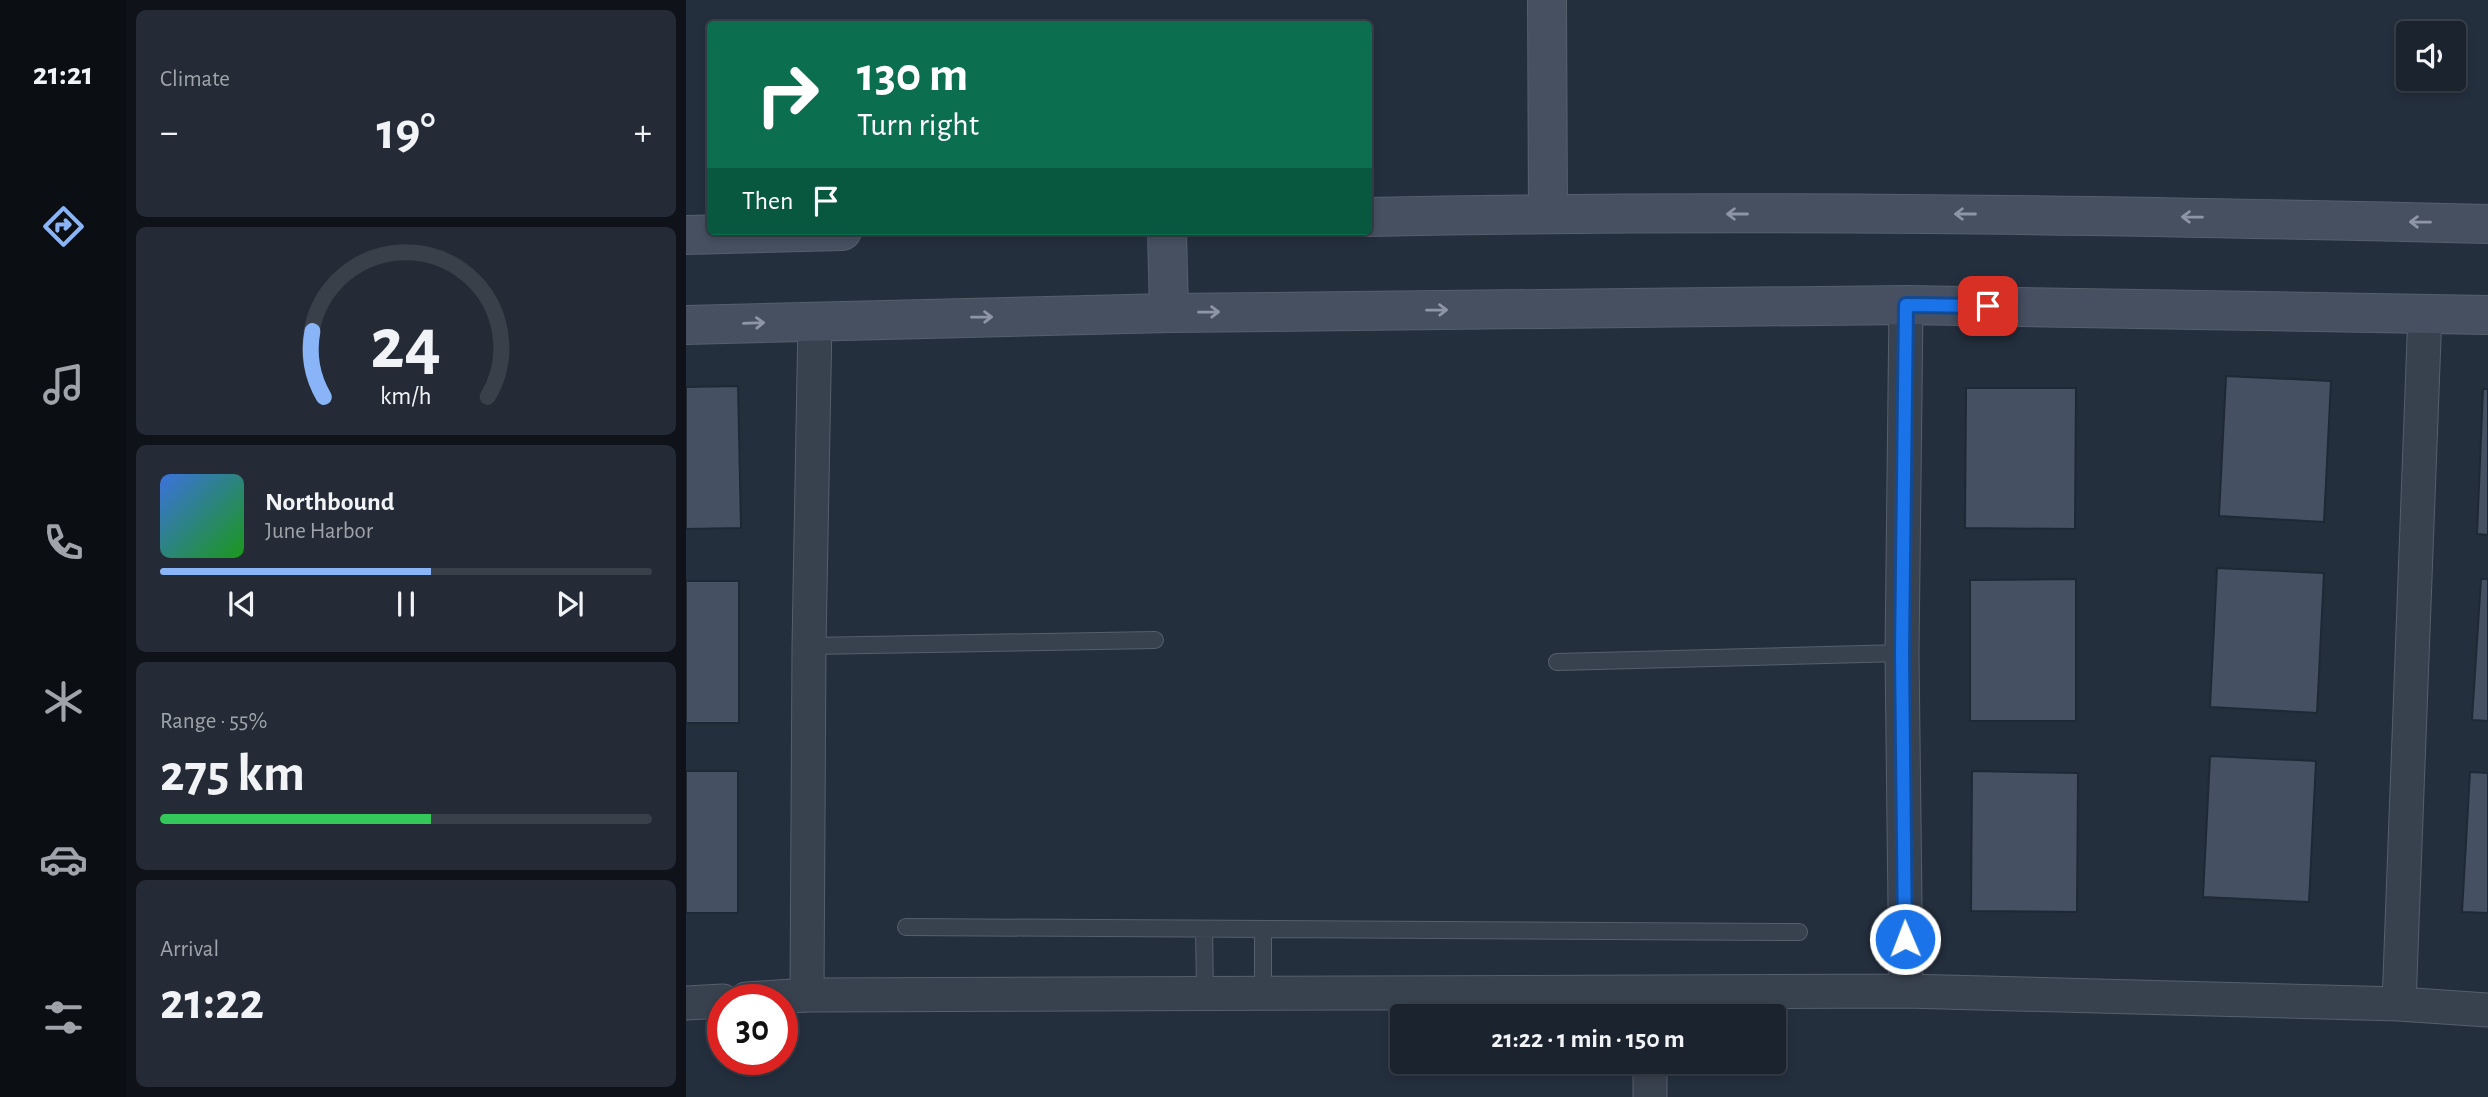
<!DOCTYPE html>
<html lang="en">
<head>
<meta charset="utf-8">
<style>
  :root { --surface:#1b232e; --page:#242b36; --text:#f1f3f6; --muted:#a0a4aa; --line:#39404a; --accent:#8ab4f8 }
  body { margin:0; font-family:"Alegreya Sans",sans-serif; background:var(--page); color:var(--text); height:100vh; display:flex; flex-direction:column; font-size:26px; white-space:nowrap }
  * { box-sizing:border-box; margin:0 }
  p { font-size:23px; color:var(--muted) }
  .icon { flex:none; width:38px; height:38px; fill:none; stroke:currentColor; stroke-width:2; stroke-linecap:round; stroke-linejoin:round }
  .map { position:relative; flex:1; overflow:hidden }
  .side { display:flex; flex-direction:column; gap:10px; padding:10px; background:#0f1319; width:560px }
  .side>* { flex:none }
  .banner { position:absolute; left:21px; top:21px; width:665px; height:214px; border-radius:7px; box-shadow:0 4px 10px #0003,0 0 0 2px var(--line); background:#0b6e4f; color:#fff; overflow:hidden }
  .fabs { position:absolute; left:1710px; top:21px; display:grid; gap:14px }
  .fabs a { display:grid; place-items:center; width:70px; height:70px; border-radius:7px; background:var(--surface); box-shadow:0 4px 10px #0003,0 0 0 2px var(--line); font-size:35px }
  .speed { position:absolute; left:21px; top:984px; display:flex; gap:14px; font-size:35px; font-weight:700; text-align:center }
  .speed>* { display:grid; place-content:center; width:91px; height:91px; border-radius:50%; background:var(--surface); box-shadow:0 4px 10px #0003,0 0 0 2px var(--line); line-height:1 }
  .speed .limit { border:10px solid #d22; background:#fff; color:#111 }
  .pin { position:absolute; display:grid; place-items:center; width:60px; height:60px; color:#fff; margin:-30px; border-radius:14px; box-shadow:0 4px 10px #0006 }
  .me { position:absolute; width:77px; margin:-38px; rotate:359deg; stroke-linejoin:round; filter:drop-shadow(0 0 5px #0008) }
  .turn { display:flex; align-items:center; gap:24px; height:147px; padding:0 35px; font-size:32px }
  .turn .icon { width:91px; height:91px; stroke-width:2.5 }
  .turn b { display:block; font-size:49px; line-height:60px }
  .then { display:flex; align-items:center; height:66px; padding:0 35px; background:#0003; gap:14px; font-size:26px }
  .big { font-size:52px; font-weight:700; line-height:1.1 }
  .side .widget { flex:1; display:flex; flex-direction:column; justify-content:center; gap:10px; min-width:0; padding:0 24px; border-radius:10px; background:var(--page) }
  .side .dial { align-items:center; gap:0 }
  .dial svg { height:182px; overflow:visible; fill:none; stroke:var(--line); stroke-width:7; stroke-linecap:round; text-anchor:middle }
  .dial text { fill:var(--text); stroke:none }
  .song { display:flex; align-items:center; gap:21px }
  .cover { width:84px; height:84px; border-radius:10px; background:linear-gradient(135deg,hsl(220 70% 55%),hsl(120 70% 35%)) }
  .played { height:7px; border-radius:4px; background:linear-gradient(90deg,var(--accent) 55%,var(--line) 55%) }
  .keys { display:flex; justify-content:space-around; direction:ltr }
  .heat { display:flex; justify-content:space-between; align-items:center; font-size:38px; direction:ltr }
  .charge { height:10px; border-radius:5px; background:linear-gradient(90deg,#34c759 55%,var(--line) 0) }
  .trip { position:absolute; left:704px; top:1004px; width:396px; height:70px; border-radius:7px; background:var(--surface); box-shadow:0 4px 10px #0003,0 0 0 2px var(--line); font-weight:700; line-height:70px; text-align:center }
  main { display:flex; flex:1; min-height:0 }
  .tabs { display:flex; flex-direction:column; width:126px; justify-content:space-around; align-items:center; background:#0b0e12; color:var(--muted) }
  .tabs .icon { width:49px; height:49px }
  .tabs .active { color:var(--accent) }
  .tabs b { font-size:32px; color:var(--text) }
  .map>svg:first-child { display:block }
</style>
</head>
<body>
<main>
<nav class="tabs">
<b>21:21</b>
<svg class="icon active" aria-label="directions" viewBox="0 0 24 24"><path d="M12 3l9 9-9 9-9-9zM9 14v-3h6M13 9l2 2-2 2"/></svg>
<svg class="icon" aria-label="music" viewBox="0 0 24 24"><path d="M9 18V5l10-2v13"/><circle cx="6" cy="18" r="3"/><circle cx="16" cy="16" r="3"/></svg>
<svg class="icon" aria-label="phone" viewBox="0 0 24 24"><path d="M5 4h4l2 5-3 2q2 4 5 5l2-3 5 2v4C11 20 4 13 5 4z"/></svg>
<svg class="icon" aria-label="climate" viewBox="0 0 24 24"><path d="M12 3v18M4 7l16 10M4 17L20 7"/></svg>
<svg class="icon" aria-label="car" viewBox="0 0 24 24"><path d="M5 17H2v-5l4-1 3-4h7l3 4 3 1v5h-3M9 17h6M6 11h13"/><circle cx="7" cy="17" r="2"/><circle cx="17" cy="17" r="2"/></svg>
<svg class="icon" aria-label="filters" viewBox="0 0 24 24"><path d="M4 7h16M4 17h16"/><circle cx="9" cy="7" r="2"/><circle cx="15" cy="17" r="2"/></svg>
</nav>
<section class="side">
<div class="widget"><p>Climate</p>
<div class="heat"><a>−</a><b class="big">19°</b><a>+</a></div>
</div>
<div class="widget dial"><svg viewBox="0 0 100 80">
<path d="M14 69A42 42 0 1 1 86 69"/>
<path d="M14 69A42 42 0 0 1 9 40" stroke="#8ab4f8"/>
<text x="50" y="56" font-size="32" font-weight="700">24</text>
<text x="50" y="72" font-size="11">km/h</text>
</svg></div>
<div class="widget">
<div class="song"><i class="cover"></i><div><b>Northbound</b><p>June Harbor</p></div></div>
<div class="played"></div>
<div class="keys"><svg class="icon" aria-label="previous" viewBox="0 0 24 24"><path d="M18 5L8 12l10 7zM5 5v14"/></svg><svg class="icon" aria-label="pause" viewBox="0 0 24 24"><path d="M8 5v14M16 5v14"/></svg><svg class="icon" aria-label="next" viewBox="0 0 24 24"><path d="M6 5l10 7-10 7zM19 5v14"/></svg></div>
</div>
<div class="widget"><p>Range · 55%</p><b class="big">275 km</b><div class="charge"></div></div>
<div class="widget"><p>Arrival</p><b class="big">21:22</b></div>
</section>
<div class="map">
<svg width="1802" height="1097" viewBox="0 0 1802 1097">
  <rect width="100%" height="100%" fill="#242f3e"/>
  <path fill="#455162" stroke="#1f2835" stroke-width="2" d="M1540,376l105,5 -7,141 -105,-6z
    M52,386l3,142 -55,1v-142z
    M1280,388h110l-1,141 -110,-1z
    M1797,389h5v146l-11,-1z
    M1531,568l107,5 -7,140 -107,-6z
    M1390,579v142h-106v-141z
    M1795,579h7v142l-16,-1z
    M0,581h53v142h-53z
    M1524,756l106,5 -7,141 -106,-5z
    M0,771h52v142h-52z
    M1286,771l106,2 -1,139 -106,-1z
    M1784,772l18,1v140l-26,-1z"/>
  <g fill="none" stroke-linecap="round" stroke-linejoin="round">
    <defs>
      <path id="lane" d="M123,646l346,-6
        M871,662l345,-9
        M220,927l893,5
        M518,929l1,64
        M577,929v64"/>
      <path id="street" d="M1220,991l-4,-338 4,-348
        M121,995l2,-349 6,-325
        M60,999l61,-4 1099,-4 493,13 89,6
        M0,1003l37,-2
        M1713,1004l26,-692
        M964,1062v35"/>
      <path id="secondary" d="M861,0l1,213
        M682,217c374,-8 747,-2 1120,7
        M481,231l2,82
        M0,235l156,-4
        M0,325l483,-12 737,-8 582,10"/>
    </defs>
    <use href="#lane" stroke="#565f6c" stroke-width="18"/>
    <use href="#street" stroke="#565f6c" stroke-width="35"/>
    <use href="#secondary" stroke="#565f6c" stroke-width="40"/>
    <use href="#lane" stroke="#38414e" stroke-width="16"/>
    <use href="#street" stroke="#38414e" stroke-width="33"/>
    <use href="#secondary" stroke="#465061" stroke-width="38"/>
  </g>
  <defs><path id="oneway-shaft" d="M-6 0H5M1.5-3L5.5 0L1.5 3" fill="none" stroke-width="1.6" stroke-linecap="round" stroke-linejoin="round" transform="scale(1.75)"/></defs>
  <g stroke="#8e96a5">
    <use href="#oneway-shaft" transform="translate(1051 214) rotate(-180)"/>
    <use href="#oneway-shaft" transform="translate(1279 214) rotate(-180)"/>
    <use href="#oneway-shaft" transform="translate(1506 217) rotate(-179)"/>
    <use href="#oneway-shaft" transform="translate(1734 222) rotate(-179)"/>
    <use href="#oneway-shaft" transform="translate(751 310) rotate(-1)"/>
    <use href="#oneway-shaft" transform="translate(523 312) rotate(-1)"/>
    <use href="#oneway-shaft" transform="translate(296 317) rotate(-1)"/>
    <use href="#oneway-shaft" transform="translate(68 323) rotate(-2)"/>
  </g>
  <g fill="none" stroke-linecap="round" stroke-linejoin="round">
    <defs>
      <path id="route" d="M1219,939l-3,-286 4,-348 82,1"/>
    </defs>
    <use href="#route" stroke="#114b97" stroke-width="18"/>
    <use href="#route" stroke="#1a73e8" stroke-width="12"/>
  </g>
</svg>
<div class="fabs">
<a><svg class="icon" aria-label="sound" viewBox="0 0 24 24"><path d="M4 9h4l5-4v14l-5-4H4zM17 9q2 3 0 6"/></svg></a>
</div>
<div class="speed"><div class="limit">30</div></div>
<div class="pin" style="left:1302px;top:306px;background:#d93025"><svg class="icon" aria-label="arrive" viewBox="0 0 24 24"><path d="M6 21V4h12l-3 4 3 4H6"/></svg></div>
<svg class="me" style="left:1219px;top:939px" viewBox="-20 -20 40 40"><circle r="17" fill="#1a73e8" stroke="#fff" stroke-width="3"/><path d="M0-11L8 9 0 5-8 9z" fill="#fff"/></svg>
<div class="trip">21:22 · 1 min · 150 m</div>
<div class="banner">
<div class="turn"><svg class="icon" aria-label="right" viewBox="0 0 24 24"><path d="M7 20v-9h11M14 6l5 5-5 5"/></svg><div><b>130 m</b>Turn right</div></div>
<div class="then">Then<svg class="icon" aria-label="arrive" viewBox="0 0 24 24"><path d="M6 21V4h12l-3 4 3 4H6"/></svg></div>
</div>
</div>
</main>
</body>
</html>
